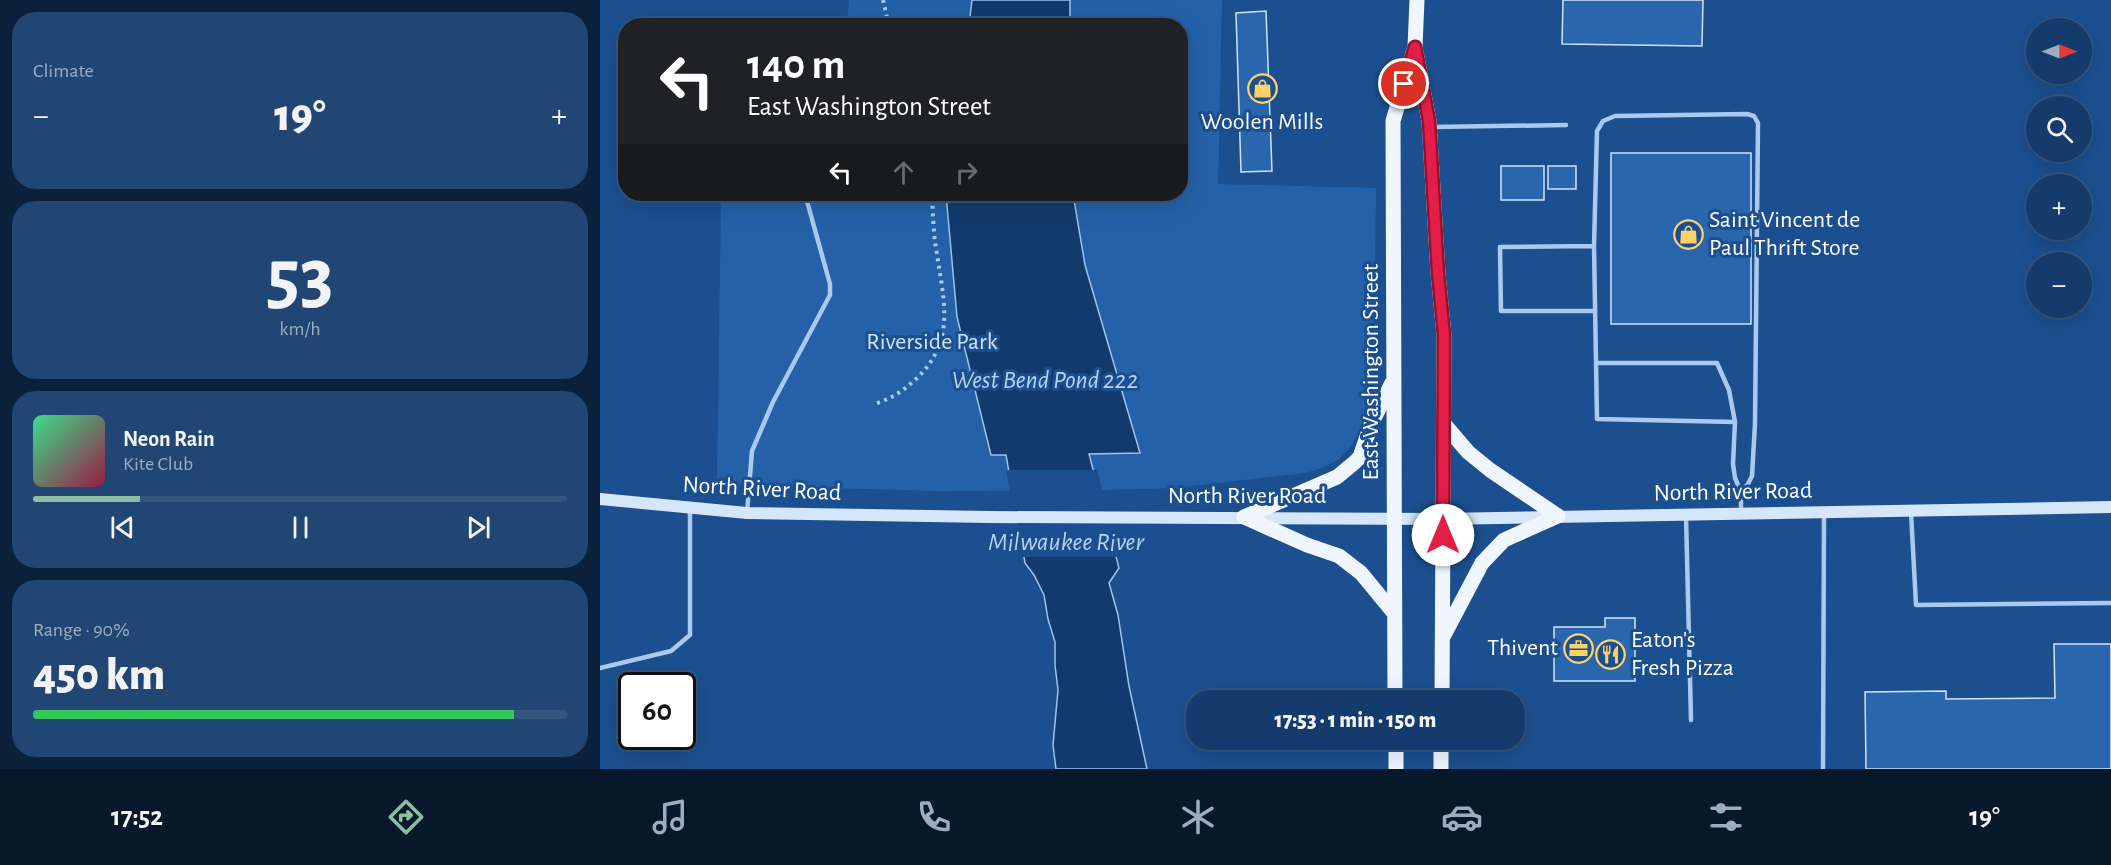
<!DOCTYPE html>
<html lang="en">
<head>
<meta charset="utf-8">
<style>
  :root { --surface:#143b6b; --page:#214673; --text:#f1f3f6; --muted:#9dadc1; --line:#33557e; --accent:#8abfa5 }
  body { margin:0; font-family:"Alegreya Sans",sans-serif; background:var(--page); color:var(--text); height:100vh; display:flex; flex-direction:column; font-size:22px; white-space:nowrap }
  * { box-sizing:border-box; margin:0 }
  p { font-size:20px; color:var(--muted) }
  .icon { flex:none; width:33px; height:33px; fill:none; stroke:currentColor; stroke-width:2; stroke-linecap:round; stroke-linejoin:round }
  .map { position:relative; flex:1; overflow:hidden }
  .drawer { display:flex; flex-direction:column; gap:12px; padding:12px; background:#0b203b; width:600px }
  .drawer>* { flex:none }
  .top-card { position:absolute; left:18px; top:18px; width:570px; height:183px; border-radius:24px; box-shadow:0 6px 24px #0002,0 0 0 2px var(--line); background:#202124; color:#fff; overflow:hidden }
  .needle { width:39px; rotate:90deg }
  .buttons { position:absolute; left:1426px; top:18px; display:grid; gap:12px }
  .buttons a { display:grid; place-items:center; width:66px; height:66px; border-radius:50%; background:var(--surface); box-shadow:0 6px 24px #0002,0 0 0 2px var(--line); font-size:30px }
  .speed { position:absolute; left:18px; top:672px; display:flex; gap:12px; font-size:30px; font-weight:700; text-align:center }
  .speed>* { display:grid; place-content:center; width:78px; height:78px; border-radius:50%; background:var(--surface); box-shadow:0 6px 24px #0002,0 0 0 2px var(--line); line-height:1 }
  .speed .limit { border:3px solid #111; border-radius:9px; background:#fff; color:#111 }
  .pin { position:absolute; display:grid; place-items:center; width:51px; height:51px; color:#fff; margin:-26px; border:3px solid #fff; border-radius:50%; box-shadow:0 2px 6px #0007 }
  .me { position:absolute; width:66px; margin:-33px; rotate:0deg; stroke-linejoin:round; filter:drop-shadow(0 0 4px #0008) }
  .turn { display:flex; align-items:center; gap:21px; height:126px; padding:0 30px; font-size:27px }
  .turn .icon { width:78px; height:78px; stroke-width:2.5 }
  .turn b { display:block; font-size:42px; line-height:51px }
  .lanes { display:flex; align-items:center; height:57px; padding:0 30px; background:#0003; justify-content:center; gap:30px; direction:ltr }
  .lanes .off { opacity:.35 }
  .big { font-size:45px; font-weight:800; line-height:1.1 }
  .drawer .widget { flex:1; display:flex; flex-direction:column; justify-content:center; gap:9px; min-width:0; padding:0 21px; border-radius:24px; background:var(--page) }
  .drawer .dial { align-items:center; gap:0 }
  .dial b { font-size:78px; line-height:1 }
  .song { display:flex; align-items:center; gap:18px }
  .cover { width:72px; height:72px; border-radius:9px; background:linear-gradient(135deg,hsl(150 70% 55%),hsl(340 70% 35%)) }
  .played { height:6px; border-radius:3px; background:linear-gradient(90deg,var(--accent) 20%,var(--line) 20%) }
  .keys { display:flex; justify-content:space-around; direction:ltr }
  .heat { display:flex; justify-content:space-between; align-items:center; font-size:33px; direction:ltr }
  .charge { height:9px; border-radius:4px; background:linear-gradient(90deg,#34c759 90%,var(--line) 0) }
  .trip { position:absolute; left:586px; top:690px; width:339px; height:60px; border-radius:24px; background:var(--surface); box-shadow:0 6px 24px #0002,0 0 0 2px var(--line); font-weight:800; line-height:60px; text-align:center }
  .tab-bar { display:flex; height:96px; justify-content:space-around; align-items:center; background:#08182b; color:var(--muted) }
  .tab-bar .icon { width:42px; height:42px }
  .tab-bar .on { color:var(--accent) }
  .tab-bar b { font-size:27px; color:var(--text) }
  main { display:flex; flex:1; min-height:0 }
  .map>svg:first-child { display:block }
</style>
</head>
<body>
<main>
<section class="drawer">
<div class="widget"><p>Climate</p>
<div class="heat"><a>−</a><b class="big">19°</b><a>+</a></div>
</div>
<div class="widget dial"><b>53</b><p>km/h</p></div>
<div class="widget">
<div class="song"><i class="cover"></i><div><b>Neon Rain</b><p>Kite Club</p></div></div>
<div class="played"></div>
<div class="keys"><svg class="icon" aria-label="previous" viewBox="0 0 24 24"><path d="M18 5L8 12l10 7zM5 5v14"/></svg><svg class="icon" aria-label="pause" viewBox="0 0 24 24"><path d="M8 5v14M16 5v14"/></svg><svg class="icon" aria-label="next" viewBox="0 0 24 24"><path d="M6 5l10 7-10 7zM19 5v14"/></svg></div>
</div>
<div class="widget"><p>Range · 90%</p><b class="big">450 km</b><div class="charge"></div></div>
</section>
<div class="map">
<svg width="1511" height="769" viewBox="0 0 1511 769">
  <rect width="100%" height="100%" fill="#1b4f8f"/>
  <path fill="#2461a8" d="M249,0h373l-4,184 158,4c0,33 -1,67 -1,101 -1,48 5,130 -33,167 -10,9 -25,14 -37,17l-131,15 -65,2 -172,1 -220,-6 4,-291 104,3v-3h355v-168l-333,-1z"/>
  <path fill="#123a6d" stroke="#9cc4f0" stroke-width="1.5" d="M372,0h98v25h-101z
    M346,194h127l12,71 55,188 -51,1 30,114 -10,15 9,32 11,71 18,83h-91l-3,-24 5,-55 -3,-25v-23l-7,-23 -4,-24 -10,-20 -9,-12 -19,-108h-15l-34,-138z"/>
  <path fill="#1b4f8f" d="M406,470h91l23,87h-99z"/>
  <path fill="#2a66ad" stroke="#cfe3fa" stroke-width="1.5" d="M963,0h140l-1,46 -140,-2z
    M666,11l6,160 -31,1 -5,-159z
    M1011,153h140v171h-140z
    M901,166h43v34h-43z
    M948,166h28v23h-28z
    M1005,618h30v63h-81v-54h51z
    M1454,644h57v125h-245l-1,-77 81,-1v8l109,-1z"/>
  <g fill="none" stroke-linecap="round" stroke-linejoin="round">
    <path stroke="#a9c9ee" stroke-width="4" stroke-dasharray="3 4.5" stroke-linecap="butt" d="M283,0l6,26
      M277,403c16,-5 27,-13 39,-24 40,-38 28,-77 21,-125 -4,-20 -4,-41 -5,-60"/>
    <path stroke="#a9c9ee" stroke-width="4.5" d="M832,127l134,-2
      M994,246l-94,1 1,64h94
      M996,363h121l12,27 6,32 -2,42 2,14 6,14v21
      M1135,422l-138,-3 -3,-173 3,-115 6,-10 12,-5 132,-2 7,2 4,7 -3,301 -3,52 -4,8 -7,8
      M1311,512l5,93 195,-2
      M147,513l5,-62 21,-49 57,-107v-11l-25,-90
      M1086,516l5,204
      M0,668l71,-17 19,-16v-127
      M1223,769l1,-255"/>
    <path stroke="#d6e6fa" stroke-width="12" d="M0,499l147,14 242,4 454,2 668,-12"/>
    <path stroke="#f0f6ff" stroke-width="15" d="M817,0l-2,47 14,74 9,152 6,62 -2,365
      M844,424l24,28 22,18 68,46
      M644,517l93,-40 17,-14 6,-6 12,-35 20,-39
      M644,517l63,28 32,11 22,17 33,40
      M844,635l38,-72 22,-23 54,-24
      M795,700l-2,-579 21,-71
      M796,740v29
      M841,769v-29"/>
  </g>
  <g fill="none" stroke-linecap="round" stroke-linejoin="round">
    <defs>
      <path id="route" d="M804,84l11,-37 14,74 9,152 6,62 -1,200"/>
    </defs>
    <use href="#route" stroke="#92132f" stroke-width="15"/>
    <use href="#route" stroke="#e11d48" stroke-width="10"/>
  </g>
  <defs>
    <symbol id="shop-ring" viewBox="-11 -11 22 22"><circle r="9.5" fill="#1b4f8f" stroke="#ffd166" stroke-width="1.5"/><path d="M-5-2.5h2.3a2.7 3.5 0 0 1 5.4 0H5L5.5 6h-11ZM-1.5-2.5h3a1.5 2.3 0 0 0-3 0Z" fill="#ffd166"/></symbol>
    <symbol id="office-ring" viewBox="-11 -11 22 22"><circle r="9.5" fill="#1b4f8f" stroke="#ffd166" stroke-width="1.5"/><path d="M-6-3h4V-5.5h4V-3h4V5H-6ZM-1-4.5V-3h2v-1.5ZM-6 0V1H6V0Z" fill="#ffd166"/></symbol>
    <symbol id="restaurant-ring" viewBox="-11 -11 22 22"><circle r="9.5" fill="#1b4f8f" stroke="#ffd166" stroke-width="1.5"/><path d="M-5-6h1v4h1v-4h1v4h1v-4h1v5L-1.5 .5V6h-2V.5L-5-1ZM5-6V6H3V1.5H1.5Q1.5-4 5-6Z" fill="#ffd166"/></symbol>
  </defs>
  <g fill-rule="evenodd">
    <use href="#shop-ring" x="646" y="72" width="33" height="33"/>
    <use href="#shop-ring" x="1072" y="218" width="33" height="33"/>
    <use href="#office-ring" x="962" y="632" width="33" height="33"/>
    <use href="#restaurant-ring" x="994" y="638" width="33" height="33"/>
  </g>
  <g text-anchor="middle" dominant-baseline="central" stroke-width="6" stroke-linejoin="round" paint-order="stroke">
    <g font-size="24" fill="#fff" stroke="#1b4f8f" text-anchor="start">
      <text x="662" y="122" text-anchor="middle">Woolen Mills</text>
      <text x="1109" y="220">Saint Vincent de<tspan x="1109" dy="28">Paul Thrift Store</tspan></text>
      <text x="1031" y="640">Eaton's<tspan x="1031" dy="28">Fresh Pizza</tspan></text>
      <text x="958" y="648" text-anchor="end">Thivent</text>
    </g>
    <g font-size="24" fill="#cfe3fa" stroke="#1b4f8f">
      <text x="332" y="342">Riverside Park</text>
    </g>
    <g font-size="24" fill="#fff" stroke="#1b4f8f">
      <text transform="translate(771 372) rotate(-90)">East Washington Street</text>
      <text transform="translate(162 489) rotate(3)">North River Road</text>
      <text transform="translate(1133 492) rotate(-1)">North River Road</text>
      <text x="647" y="496">North River Road</text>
    </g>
    <g font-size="26" font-style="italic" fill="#b5d3f5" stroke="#1b4f8f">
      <text x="445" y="380">West Bend Pond 222</text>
      <text x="466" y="542">Milwaukee River</text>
    </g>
  </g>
</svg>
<div class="buttons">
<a><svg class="needle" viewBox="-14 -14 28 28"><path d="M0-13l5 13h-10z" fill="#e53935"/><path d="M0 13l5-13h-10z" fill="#9dadc1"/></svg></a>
<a><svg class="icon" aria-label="search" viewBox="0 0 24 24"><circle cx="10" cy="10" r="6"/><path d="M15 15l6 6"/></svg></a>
<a>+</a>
<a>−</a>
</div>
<div class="speed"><div class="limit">60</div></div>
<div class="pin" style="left:804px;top:84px;background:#d93025"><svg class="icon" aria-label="arrive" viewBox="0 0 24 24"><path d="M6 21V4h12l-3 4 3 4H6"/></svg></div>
<svg class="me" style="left:843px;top:535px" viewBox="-20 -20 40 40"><circle r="19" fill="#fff"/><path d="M0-13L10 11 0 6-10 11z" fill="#e11d48"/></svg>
<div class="trip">17:53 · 1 min · 150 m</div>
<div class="top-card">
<div class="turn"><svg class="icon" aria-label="left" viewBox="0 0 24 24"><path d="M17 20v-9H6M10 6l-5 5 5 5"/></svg><div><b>140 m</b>East Washington Street</div></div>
<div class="lanes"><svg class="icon" aria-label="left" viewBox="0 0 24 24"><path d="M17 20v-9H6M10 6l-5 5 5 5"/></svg><svg class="icon off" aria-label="ahead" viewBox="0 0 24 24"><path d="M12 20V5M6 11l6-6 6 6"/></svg><svg class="icon off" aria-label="right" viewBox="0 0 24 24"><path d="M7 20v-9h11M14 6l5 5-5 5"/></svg></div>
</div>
</div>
</main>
<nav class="tab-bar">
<b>17:52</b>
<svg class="icon on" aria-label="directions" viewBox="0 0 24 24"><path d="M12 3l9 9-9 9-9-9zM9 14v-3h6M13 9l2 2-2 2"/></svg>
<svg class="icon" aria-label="music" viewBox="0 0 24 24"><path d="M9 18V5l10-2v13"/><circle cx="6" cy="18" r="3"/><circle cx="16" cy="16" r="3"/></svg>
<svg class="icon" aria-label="phone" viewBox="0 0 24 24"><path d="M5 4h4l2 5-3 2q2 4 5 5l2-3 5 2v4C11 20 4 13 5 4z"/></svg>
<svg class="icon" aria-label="climate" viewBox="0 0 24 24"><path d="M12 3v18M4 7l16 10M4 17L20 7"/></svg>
<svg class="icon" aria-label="car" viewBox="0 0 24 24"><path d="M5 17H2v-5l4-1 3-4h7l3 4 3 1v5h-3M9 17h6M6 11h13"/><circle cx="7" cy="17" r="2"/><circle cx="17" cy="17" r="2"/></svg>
<svg class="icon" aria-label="filters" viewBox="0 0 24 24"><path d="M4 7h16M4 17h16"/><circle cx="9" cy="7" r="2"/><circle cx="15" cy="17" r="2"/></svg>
<b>19°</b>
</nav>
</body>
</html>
